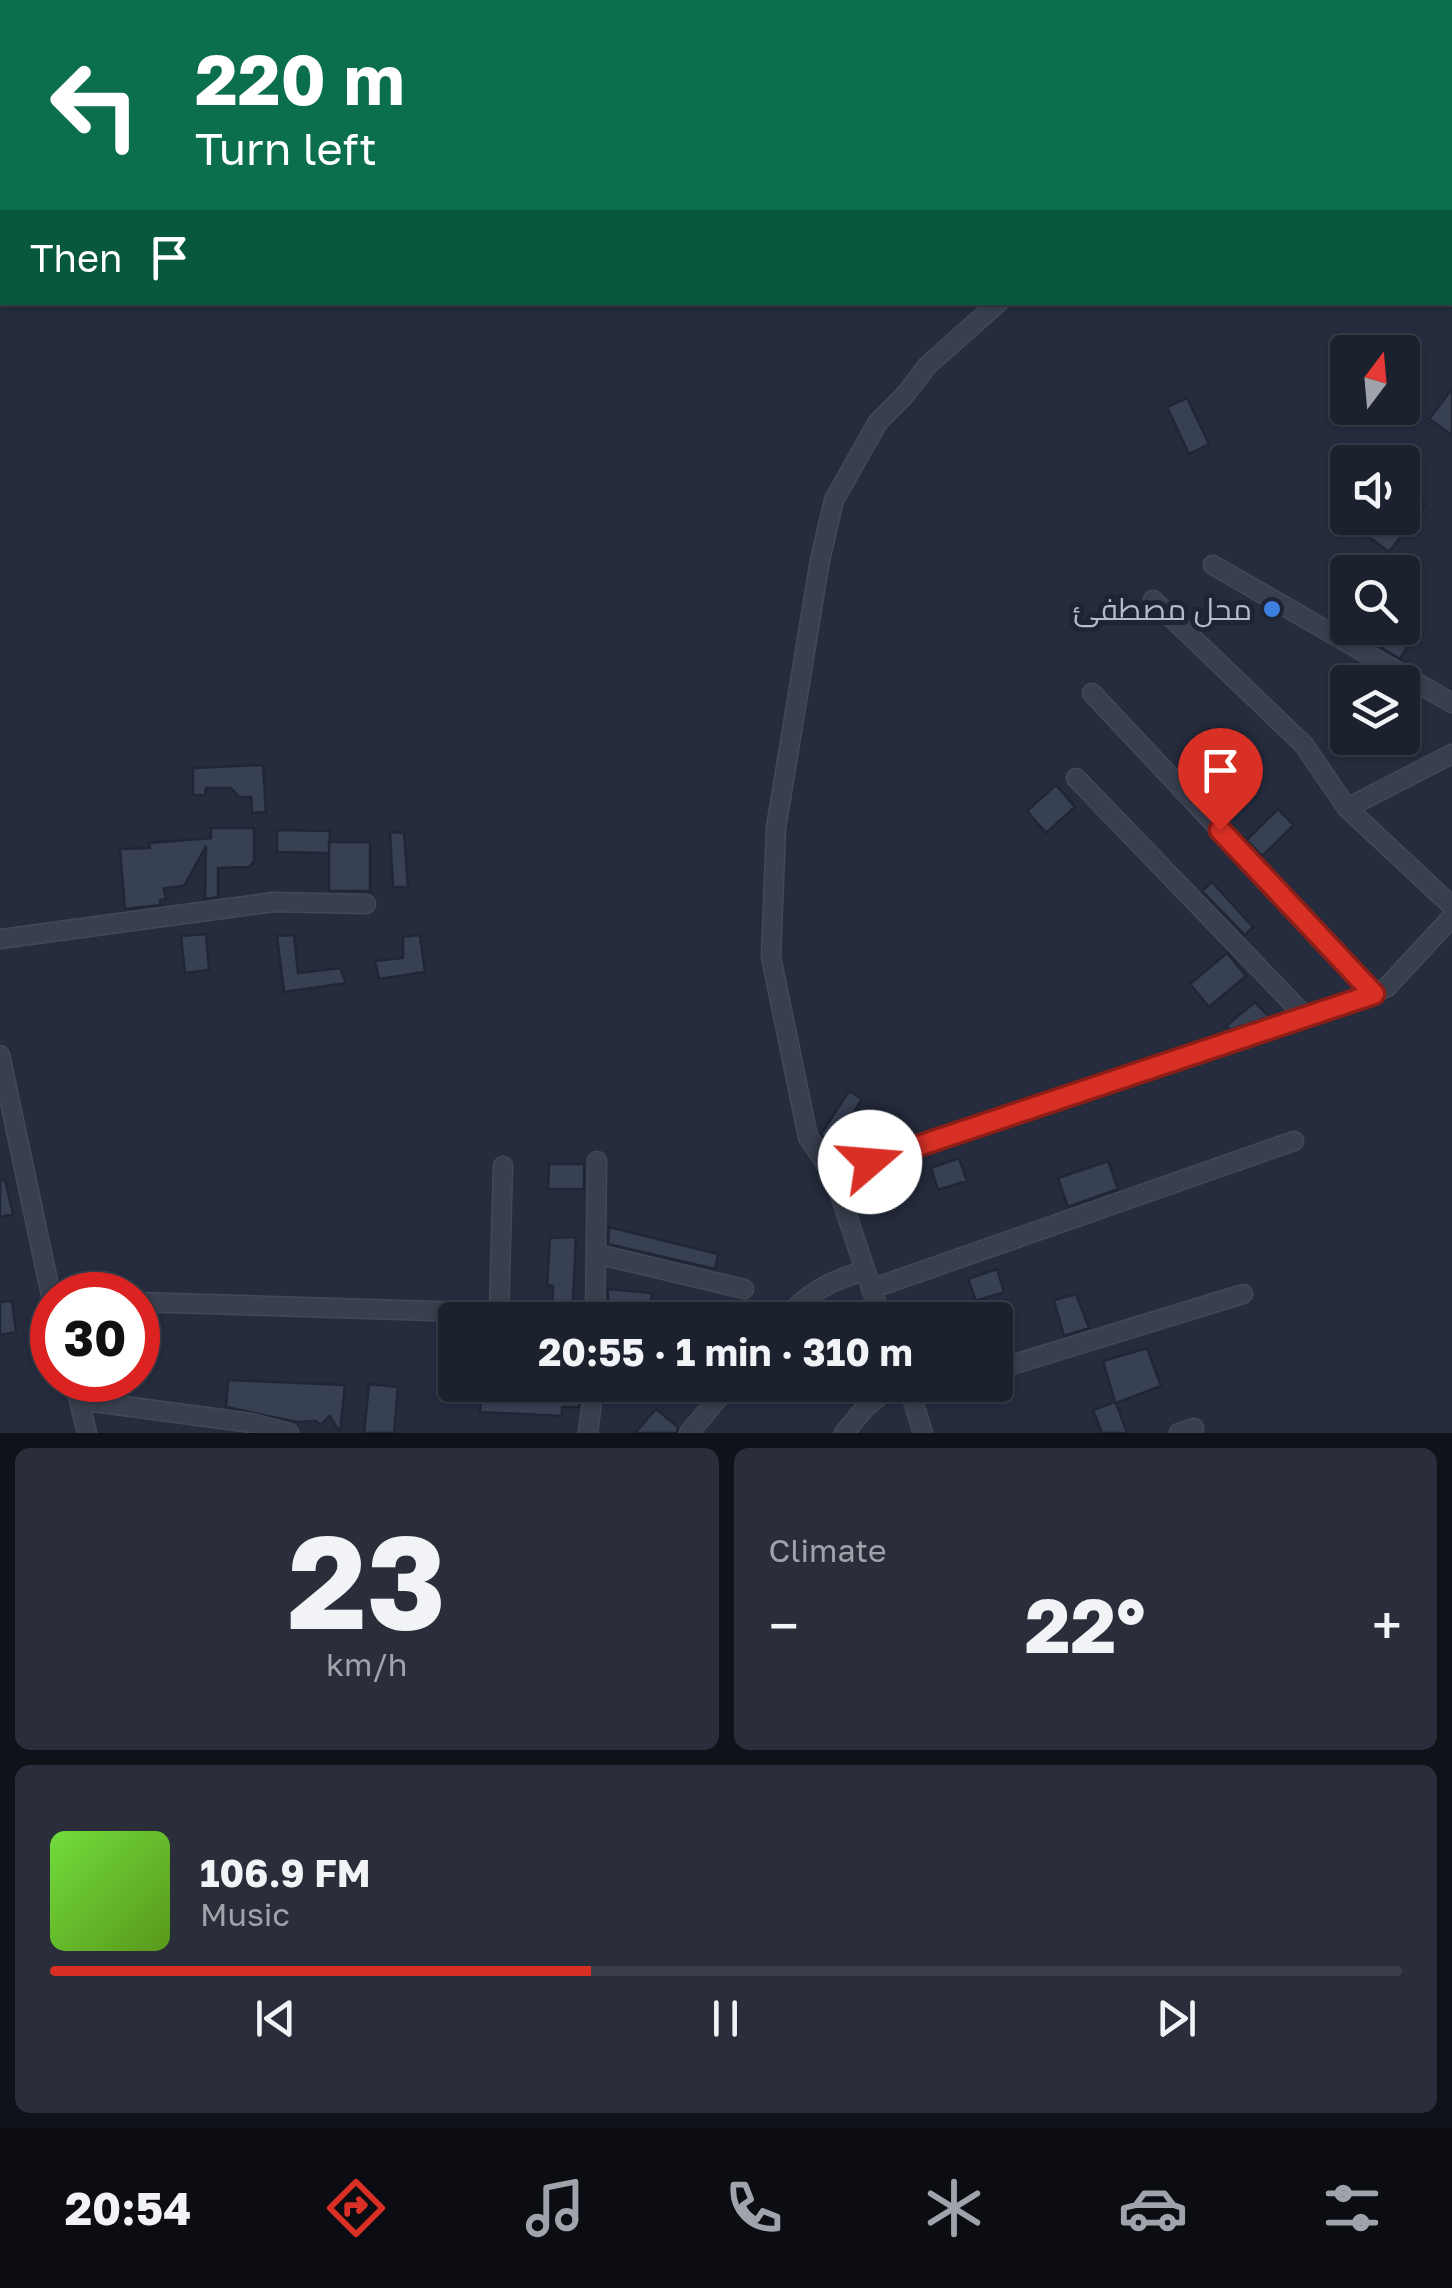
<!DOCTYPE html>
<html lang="en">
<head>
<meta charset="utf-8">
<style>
  :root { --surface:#1c212e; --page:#292e3a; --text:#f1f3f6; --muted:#a0a3aa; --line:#3a3e4a; --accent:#d93025 }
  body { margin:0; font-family:"Golos Text",Cairo,sans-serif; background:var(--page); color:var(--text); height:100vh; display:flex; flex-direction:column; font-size:38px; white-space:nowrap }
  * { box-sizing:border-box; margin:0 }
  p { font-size:32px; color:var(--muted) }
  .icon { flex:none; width:55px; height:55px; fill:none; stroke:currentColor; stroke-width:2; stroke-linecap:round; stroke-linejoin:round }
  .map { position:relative; height:1433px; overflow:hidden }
  .drawer { display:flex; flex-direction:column; gap:15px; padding:15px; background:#0f1219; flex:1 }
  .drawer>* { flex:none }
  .banner { position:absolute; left:0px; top:0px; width:1452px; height:305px; box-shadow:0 2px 8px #0004,0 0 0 2px var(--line); background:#0b6e4f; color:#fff; overflow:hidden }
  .needle { width:65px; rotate:16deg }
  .tools { position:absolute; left:1330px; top:335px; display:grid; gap:20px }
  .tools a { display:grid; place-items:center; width:90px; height:90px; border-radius:10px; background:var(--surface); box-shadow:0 2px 8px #0004,0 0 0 2px var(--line); font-size:50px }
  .speed { position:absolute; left:30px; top:1272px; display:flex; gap:20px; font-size:50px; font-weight:700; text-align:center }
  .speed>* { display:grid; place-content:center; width:130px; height:130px; border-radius:50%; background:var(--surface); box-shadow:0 2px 8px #0004,0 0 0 2px var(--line); line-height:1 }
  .speed .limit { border:15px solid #d22; background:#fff; color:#111 }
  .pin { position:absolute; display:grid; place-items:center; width:85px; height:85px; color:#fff; margin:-102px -42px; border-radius:50% 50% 50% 0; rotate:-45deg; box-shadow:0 0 10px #0007 }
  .pin .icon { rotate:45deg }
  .me { position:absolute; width:110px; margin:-55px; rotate:72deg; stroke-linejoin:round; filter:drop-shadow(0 0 8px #0008) }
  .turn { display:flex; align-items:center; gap:35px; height:210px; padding:0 30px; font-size:45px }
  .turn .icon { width:130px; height:130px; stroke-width:2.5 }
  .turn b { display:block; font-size:70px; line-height:85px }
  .then { display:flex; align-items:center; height:95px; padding:0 30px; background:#0003; gap:20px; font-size:38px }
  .big { font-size:75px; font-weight:700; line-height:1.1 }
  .drawer .widget { flex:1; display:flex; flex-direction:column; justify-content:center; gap:15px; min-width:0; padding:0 35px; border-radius:15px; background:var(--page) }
  .drawer .dial { align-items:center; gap:0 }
  .dial b { font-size:130px; line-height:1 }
  .song { display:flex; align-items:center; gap:30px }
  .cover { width:120px; height:120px; border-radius:15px; background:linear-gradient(135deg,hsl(100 70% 55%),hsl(90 70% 35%)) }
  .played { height:10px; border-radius:5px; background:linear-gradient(90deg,var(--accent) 40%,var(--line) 40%) }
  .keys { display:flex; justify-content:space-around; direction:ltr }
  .heat { display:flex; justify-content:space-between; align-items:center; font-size:55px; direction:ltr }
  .drawer .tiles { flex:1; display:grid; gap:15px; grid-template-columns:1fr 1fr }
  .widget:last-child { grid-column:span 2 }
  .trip { position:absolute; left:438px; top:1302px; width:575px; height:100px; border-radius:10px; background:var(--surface); box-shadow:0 2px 8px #0004,0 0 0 2px var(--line); font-weight:700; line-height:100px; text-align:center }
  .dock { display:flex; height:160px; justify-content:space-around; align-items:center; background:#0b0d12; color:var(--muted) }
  .dock .icon { width:70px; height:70px }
  .dock .active { color:var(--accent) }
  .dock b { font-size:45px; color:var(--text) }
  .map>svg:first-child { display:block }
</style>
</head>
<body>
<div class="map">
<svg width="1452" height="1433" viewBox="0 0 1452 1433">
  <rect width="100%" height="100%" fill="#252c3e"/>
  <path fill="#384054" stroke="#202635" stroke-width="2.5" d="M1452,389v46l-23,-16z
    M1187,398l22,46 -20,10 -22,-47z
    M1402,488l23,17 -36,47 -45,-34h58z
    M1395,628h13l8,4 -16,27 -18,-11z
    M263,765l3,47 -14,1 -1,-16h-12l-8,-9h-25l-1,7h-12v-27z
    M1056,785l19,22 -29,26 -19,-22z
    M1278,809l16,16 -32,31 -15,-16z
    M211,828h43v33l-5,6 -31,1v29l-13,2 1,-53 -22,40 -20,2 2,11 -6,1v5l-35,4 -5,-60 30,-1 -1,-5 62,-5z
    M277,830l53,1 -1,22 -52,-1z
    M390,832l14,1 4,54h-15z
    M329,842h41v49h-41z
    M1212,882l41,45 -8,8 -43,-44z
    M206,934l3,36 -24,3 -4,-37z
    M294,935l4,38 42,-5 6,15 -62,9 -7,-56z
    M420,935l5,37 -46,7 -4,-18 28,-3v-21z
    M1227,953l19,23 -37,31 -19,-23z
    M1255,1002l14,15 -39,13 -4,-4z
    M849,1091l13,8 -22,35 14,20 -16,5 -17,-25z
    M959,1158l8,23 -29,9 -7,-22z
    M1108,1161l10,28 -50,18 -10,-29z
    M549,1164h35v25h-36z
    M0,1180h5l8,34 -13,3z
    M609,1227l109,27 -3,15 -107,-25z
    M576,1237l-4,83h-20l1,-34 -6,-1 3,-47z
    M997,1269l7,23 -28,9 -8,-22z
    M608,1289l44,4 -3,27h-41z
    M1076,1294l13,34 -25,8 -10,-36z
    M12,1301l4,31 -16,3v-33z
    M1147,1348l14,38 -45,17 11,30h-25l-9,-23 22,-8 -12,-41z
    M228,1380l117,5 -5,48 -10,-17 -10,9 -4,-4 -19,1 -71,-15z
    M369,1384l29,3 -4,46h-30z
    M544,1385h37l-2,22h-17v9l-82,-4 2,-23 62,3z
    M656,1409l22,18 -1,6h-42z"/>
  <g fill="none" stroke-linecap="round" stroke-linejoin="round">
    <defs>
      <path id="street" d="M1124,2l1,-2
        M1450,39l2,-2
        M1450,118l2,3
        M1213,565l239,138
        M1153,600l151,145 43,63 105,98
        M1092,693l282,301
        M1076,778l231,240
        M1347,808l105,-54
        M0,939l273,-37 93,2
        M0,1055l52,245
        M833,1174l533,-176 21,-11 65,-70
        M597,1254l147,35
        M871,1289l423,-148
        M138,1302l361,11 4,-147
        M595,1320l2,-159
        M784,1320c23,-27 47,-40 81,-49
        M882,1320l-49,-146 -25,-37 -37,-180 5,-129 44,-268 14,-60 44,-78 27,-27 22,-29 72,-64
        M995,1370l248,-76
        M74,1380l13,53
        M908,1385l15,48
        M911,1395l34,-10
        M79,1400l172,23 38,10
        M588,1433l6,-48
        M689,1433l40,-48
        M844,1433l21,-25 28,-23
        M1179,1433l15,-5"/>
    </defs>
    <use href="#street" stroke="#434857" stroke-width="21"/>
    <use href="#street" stroke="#393f4e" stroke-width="18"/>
  </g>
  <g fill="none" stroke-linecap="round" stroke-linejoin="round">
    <defs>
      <path id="route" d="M870,1162l504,-168 -154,-164"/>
    </defs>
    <use href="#route" stroke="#8d1f18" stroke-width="25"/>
    <use href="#route" stroke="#d93025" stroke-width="18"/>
  </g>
  <circle fill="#3f7fe0" stroke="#1e2433" stroke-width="4" cx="1272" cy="609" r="10"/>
  <g text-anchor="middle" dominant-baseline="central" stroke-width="10" stroke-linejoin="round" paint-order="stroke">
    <g font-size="30" fill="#b6bac9" stroke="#1e2433" text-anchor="end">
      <text x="1252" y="609">محل مصطفئ</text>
    </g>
  </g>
</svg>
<div class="tools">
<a><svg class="needle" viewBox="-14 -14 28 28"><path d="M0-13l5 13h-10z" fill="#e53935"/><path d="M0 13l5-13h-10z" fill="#a0a3aa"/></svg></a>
<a><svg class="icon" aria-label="sound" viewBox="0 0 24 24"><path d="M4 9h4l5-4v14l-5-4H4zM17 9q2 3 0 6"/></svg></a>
<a><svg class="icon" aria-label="search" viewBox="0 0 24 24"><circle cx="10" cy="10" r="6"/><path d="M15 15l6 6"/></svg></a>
<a><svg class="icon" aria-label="layers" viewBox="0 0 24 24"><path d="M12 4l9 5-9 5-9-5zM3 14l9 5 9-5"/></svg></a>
</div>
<div class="speed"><div class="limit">30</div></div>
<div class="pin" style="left:1220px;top:830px;background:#d93025"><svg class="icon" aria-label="arrive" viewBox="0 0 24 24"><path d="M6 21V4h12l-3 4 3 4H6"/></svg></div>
<svg class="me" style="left:870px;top:1162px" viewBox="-20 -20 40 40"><circle r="19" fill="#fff"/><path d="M0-13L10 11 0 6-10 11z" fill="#d93025"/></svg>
<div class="trip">20:55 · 1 min · 310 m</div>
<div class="banner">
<div class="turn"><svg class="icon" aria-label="left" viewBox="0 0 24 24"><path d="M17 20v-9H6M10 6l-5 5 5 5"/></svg><div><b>220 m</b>Turn left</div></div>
<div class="then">Then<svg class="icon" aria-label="arrive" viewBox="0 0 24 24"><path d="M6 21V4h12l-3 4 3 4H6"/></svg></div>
</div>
</div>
<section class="drawer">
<div class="tiles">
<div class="widget dial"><b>23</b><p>km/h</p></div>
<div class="widget"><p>Climate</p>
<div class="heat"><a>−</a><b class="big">22°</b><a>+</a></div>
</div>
<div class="widget">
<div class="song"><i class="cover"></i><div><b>106.9 FM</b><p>Music</p></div></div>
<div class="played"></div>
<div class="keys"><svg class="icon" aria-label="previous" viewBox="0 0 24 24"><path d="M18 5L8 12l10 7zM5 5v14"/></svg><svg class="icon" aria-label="pause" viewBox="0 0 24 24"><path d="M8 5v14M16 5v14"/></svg><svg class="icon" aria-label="next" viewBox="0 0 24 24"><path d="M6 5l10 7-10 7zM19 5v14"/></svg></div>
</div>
</div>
</section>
<nav class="dock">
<b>20:54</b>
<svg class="icon active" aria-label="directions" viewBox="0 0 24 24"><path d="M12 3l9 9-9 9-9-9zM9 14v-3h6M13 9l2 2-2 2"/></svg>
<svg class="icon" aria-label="music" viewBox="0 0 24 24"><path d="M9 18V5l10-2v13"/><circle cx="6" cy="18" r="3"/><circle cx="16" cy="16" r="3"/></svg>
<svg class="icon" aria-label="phone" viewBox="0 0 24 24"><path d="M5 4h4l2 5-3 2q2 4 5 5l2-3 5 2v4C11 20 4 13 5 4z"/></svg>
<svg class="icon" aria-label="climate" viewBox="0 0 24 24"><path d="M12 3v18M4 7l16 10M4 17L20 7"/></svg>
<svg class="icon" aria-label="car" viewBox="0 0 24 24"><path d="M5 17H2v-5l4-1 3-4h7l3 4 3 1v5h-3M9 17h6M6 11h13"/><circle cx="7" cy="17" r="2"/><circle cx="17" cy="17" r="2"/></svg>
<svg class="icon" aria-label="filters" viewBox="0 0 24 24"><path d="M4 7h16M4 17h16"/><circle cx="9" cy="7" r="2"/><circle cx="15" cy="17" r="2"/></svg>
</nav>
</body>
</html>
